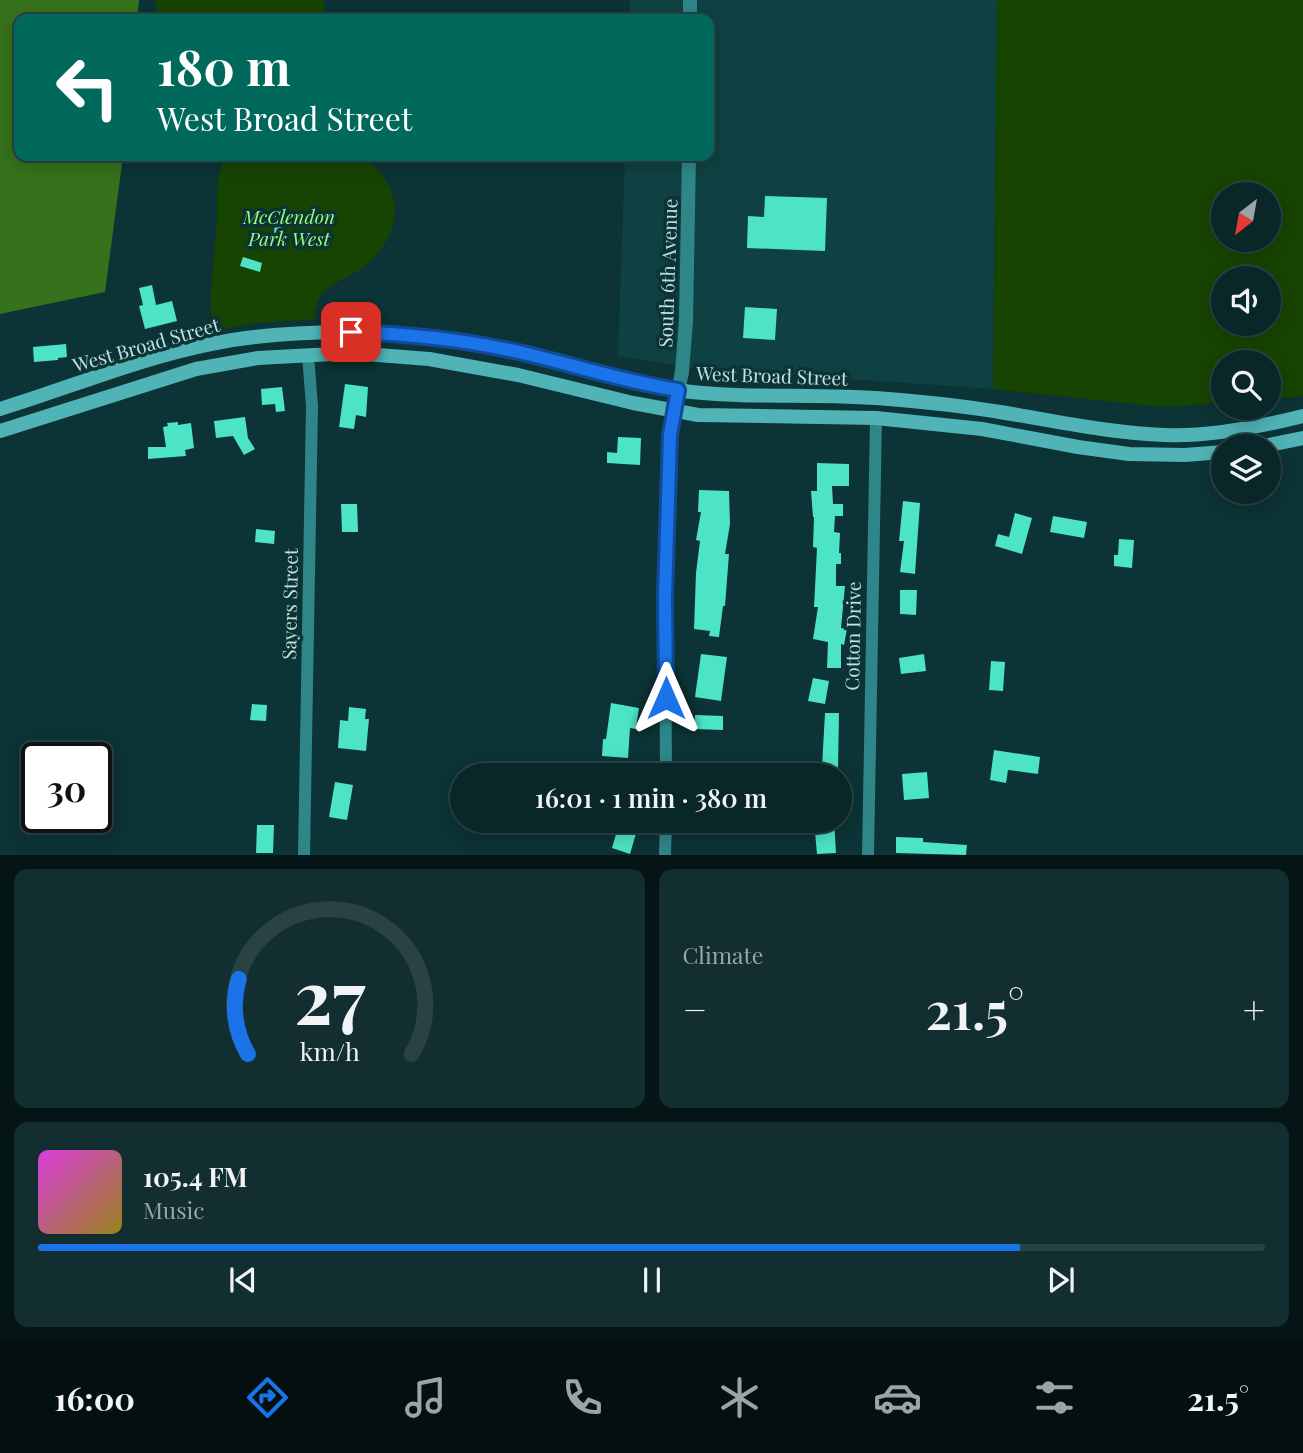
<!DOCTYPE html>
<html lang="en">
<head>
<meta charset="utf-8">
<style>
  :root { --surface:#092628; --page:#122e30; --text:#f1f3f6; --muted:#99a5a8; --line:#294345; --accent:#1a73e8 }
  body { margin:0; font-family:"Playfair Display",serif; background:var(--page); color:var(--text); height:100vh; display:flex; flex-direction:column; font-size:26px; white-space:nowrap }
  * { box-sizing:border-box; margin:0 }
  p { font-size:23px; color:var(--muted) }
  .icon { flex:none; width:38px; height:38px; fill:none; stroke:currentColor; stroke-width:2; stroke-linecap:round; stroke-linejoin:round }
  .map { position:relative; height:855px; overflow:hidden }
  .drawer { display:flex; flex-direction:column; gap:14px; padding:14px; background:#051516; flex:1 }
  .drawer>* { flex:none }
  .top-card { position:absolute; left:14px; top:14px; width:700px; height:147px; border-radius:14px; box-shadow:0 4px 18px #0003,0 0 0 2px var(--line); background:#00695c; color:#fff; overflow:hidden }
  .needle { width:46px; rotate:211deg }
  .buttons { position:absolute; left:1211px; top:182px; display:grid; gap:14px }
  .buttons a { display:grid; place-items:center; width:70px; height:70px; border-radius:50%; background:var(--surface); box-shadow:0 4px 18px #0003,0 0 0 2px var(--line); font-size:35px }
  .speed { position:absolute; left:21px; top:742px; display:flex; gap:14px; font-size:35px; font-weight:700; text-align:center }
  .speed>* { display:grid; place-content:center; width:91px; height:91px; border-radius:50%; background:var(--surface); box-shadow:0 4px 18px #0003,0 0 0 2px var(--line); line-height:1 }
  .speed .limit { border:4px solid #111; border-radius:10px; background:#fff; color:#111 }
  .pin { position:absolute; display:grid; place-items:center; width:60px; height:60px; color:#fff; margin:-30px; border-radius:14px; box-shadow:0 4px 10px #0006 }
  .me { position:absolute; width:77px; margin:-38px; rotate:0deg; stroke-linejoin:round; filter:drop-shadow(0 0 5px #0008) }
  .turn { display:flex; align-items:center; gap:24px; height:147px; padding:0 28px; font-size:32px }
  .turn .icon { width:91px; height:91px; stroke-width:2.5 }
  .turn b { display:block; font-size:49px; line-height:60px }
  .big { font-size:52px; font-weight:600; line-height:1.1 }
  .drawer .tile { flex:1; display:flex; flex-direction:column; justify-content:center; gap:10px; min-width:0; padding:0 24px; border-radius:14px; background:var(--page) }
  .drawer .dial { align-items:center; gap:0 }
  .dial svg { height:182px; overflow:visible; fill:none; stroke:var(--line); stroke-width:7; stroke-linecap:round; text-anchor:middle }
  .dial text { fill:var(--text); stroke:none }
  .song { display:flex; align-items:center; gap:21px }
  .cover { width:84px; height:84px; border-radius:10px; background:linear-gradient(135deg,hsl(300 70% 55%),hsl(50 70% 35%)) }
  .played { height:7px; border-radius:4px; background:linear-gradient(90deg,var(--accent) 80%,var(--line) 80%) }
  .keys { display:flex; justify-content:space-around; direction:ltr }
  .heat { display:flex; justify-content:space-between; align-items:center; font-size:38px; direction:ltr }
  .drawer .tiles { flex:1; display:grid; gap:14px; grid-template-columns:1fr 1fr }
  .tile:last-child { grid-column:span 2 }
  .trip { position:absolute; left:450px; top:763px; width:402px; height:70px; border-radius:35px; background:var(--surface); box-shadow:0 4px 18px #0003,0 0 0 2px var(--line); font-weight:600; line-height:70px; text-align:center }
  .menu { display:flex; height:112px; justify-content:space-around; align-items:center; background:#040f10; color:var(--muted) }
  .menu .icon { width:49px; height:49px }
  .menu .on { color:var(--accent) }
  .menu b { font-size:32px; color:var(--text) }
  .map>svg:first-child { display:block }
</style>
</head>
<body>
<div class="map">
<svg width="1303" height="855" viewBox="0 0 1303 855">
  <rect width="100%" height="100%" fill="#0c3335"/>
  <path fill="#104142" d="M630,0h367l-4,389 -299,-21 -76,-12 7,-200h84v-137h-79z"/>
  <path fill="#174400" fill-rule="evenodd" d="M155,0h169v19h-165z
    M997,0h306v396l-34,4v-38h-46v41l-60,4 -170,-18zM1269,194v46h-46v-46zM1269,278v46h-46v-46z
    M227,156c32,0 64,0 96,0 10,0 24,-3 33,0 16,4 31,22 36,37 9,30 -6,57 -30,75 -22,17 -47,15 -47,51l-57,4 -46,7c-4,-37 3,-72 5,-110 1,-22 -3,-44 10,-64z"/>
  <path fill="#36711b" d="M0,0h139l-2,19h-118v137h104l-18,136 -105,22z"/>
  <path fill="#4ce3c7" d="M765,196l62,2 -2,53 -78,-3 1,-32 16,1z
    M275,215l9,1v21l-10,-1z
    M243,257l19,6 -2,9 -20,-6z
    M152,285l4,20 16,-4 5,20 -32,8 -6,-23 4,-1 -4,-17z
    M745,307l32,2 -2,31 -32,-2z
    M66,344l1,13 -9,1v2l-24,2 -1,-15z
    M345,384l23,3 -2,30 -10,-2 -2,14 -15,-2z
    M282,387l3,24 -9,1 -1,-8 -13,1 -1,-16z
    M245,417l3,21 7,11 -11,6 -11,-19 -17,2 -2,-17z
    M178,422v3l13,-2 3,25 -9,2 1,6 -38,3v-12h18l-3,-20 5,-1 -1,-3z
    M618,437l23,1 -1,27 -33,-2v-11l10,1z
    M817,463l32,1v22h-17l1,18h10v12h-8l-1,16 6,1 -1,20h2v11h-5v22h9l-4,42 6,1 -3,16 -3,-1v24h-14l1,-26 -15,-3 5,-32h-4l3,-59 -4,-1 1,-30h-1l-2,-26h6z
    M699,490l30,1 1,33 -5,30h4l-4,52h-2l-4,31 -10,-1 1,-5 -16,-2 2,-56 4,-32 -4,-1 5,-28h-3z
    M903,501l17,2 -5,71 -15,-2 4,-31h-5z
    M341,504h16l1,28h-16z
    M1015,513l17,5 -10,36 -27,-8 3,-12 11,3z
    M1053,516l34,6 -3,16 -34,-6z
    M256,529l19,2 -1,13 -19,-2z
    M1119,539l15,1 -2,28 -18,-2v-11h4z
    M900,590h17l-1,25 -16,-1z
    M701,654l26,3 -6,44 -26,-4z
    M924,654l2,17 -25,3 -2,-16z
    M991,661l14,1 -2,29 -14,-1z
    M813,678l16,3 -4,23 -17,-3z
    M611,703l28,5 -3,21 -6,-1 -2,30 -26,-2 1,-17h3z
    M252,704l15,1 -1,16 -16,-1z
    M349,707l17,2 -1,10h4l-3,32 -28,-3 2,-28 8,1z
    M825,713h14l-1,55 -16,-1z
    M695,715l28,1v14l-29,-1z
    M994,750l46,7 -2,17 -30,-4 -2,13 -16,-3z
    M696,765l37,4v6h-38z
    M927,772l2,26 -25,2 -2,-26z
    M335,782l18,3 -6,35 -18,-3z
    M814,821h20l2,32 -19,1z
    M619,824l18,6 -7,24 -18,-6z
    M257,825h17l-1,28h-17z
    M896,837l27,1v4l44,3 -1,10 -70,-2z"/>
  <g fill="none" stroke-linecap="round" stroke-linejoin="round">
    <path stroke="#2f8688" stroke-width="12" d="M666,775l-1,-179 5,-161 4,-24
      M304,855l8,-449 -4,-51
      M665,855l1,-34
      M868,855l8,-437"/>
    <path stroke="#2f8688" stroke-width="14" d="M690,19v-19
      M678,391l4,-19 4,-51 3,-165"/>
    <path stroke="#50b3b6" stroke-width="14" d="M0,409c72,-22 142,-52 216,-66 45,-9 94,-11 139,-11 58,1 116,9 172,22 43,10 85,25 129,33 77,14 154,5 232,12 37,3 75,7 112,13 55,9 109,21 165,23 45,2 94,-8 138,-19
      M0,431l196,-62 62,-11 94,-5 77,6 89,16 115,28 65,12 178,3 106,11 96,18 51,7 56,1 38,-3
      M1264,446l39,-8"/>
  </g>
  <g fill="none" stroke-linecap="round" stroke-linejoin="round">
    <defs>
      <path id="route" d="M351,332c59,2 118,8 176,22 50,12 99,28 151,36l-8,45 -5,161 1,102"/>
    </defs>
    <use href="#route" stroke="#114b97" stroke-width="18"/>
    <use href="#route" stroke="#1a73e8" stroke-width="12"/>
  </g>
  <g text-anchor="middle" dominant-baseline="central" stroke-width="7" stroke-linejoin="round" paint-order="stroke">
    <g font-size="19" font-style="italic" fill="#9bfd75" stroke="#0c3335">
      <text x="289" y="216">McClendon<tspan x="289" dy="22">Park West</tspan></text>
    </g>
    <g font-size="19" fill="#bfe1e2" stroke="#0c3335">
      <text transform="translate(667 273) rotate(-88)">South 6th Avenue</text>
      <text transform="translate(146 344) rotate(-16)">West Broad Street</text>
      <text transform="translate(772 375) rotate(2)">West Broad Street</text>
      <text transform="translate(289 604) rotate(-89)">Sayers Street</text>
      <text transform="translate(852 636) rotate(-89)">Cotton Drive</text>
    </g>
  </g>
</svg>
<div class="buttons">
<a><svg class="needle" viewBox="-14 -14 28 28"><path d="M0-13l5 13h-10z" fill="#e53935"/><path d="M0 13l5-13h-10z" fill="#99a5a8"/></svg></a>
<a><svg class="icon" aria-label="sound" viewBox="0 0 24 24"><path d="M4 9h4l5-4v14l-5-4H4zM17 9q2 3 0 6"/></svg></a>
<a><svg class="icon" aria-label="search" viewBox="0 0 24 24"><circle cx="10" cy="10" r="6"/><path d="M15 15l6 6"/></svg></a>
<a><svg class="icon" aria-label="layers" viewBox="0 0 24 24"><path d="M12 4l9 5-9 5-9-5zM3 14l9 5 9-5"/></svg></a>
</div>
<div class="speed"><div class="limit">30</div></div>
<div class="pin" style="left:351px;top:332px;background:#d93025"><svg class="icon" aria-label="arrive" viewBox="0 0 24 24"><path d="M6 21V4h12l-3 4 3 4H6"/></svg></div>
<svg class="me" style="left:666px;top:698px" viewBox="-20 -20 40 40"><path d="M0-17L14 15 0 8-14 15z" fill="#1a73e8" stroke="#fff" stroke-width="4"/></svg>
<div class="trip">16:01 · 1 min · 380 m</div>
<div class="top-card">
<div class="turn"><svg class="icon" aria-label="left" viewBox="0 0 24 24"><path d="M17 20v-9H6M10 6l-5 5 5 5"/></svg><div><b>180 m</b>West Broad Street</div></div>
</div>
</div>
<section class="drawer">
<div class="tiles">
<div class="tile dial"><svg viewBox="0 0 100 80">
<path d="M14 69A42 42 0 1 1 86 69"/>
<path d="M14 69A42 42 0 0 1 10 36" stroke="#1a73e8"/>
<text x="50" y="56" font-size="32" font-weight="700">27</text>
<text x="50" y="72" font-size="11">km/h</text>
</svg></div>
<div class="tile"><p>Climate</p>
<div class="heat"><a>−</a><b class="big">21.5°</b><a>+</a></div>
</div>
<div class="tile">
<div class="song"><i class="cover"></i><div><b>105.4 FM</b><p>Music</p></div></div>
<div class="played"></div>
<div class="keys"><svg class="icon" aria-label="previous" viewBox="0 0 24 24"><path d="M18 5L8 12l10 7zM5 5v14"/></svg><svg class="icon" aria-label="pause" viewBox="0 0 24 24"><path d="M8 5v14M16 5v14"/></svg><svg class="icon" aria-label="next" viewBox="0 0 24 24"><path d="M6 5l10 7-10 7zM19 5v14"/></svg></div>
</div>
</div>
</section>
<nav class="menu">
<b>16:00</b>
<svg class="icon on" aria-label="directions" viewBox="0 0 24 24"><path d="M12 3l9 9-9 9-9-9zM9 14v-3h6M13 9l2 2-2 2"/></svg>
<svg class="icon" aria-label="music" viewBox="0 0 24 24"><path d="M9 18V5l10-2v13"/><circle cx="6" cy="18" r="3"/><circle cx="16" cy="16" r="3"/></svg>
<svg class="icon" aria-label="phone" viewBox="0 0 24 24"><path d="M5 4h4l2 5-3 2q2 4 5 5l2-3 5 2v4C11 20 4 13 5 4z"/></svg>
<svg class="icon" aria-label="climate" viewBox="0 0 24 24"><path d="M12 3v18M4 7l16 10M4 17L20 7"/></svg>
<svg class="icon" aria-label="car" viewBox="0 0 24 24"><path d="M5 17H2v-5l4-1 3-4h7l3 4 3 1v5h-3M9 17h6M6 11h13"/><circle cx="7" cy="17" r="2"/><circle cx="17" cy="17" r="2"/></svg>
<svg class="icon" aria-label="filters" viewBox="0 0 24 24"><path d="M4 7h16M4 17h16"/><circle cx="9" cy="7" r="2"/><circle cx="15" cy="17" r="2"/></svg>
<b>21.5°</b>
</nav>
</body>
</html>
